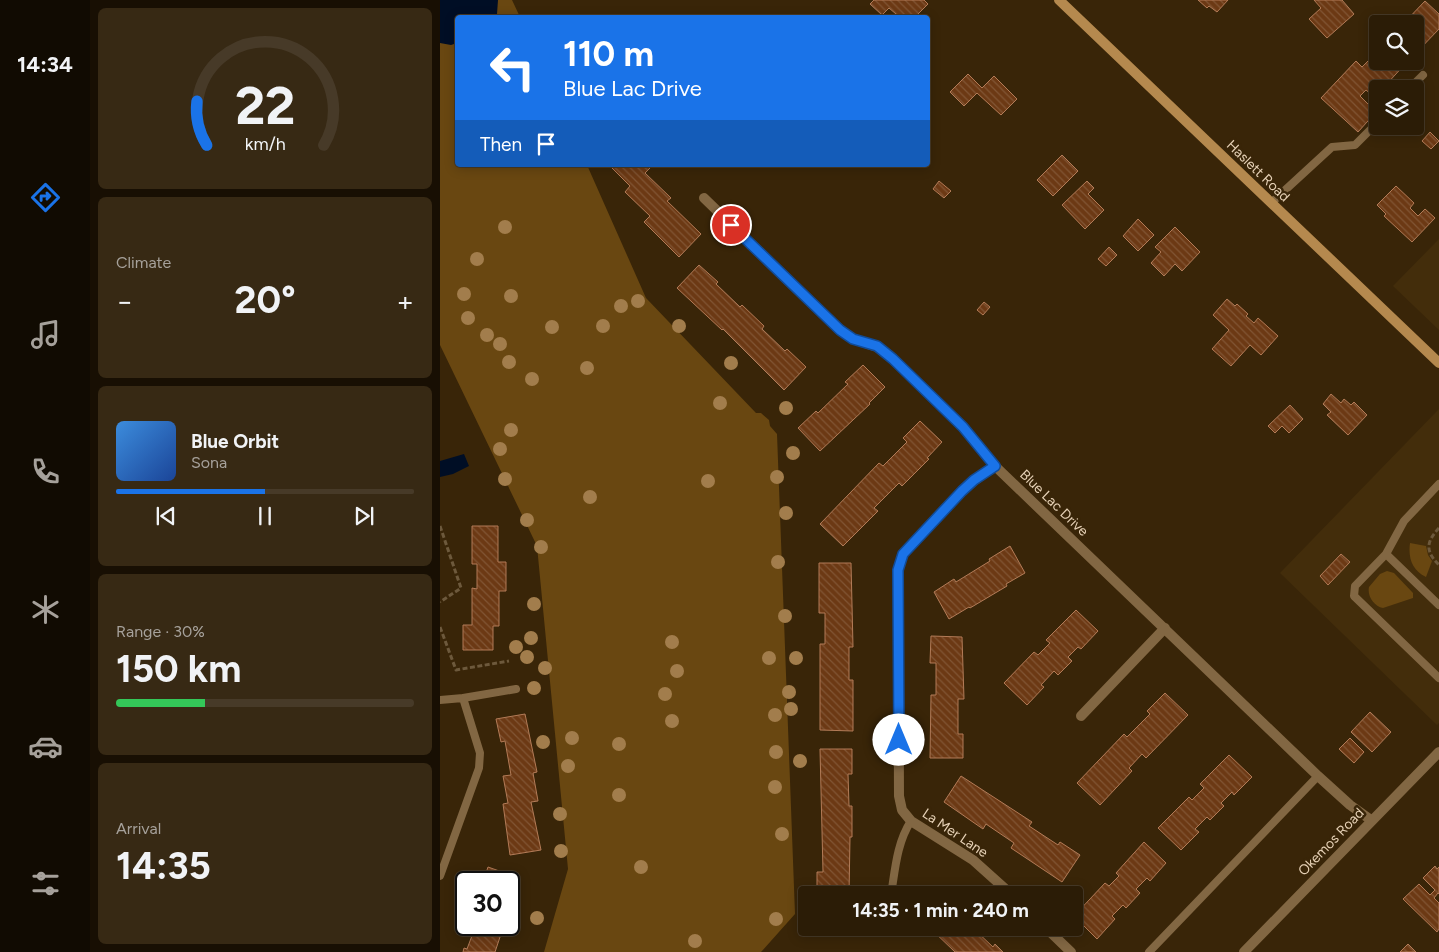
<!DOCTYPE html>
<html lang="en">
<head>
<meta charset="utf-8">
<style>
  :root { --surface:#2b1c06; --page:#372914; --text:#f1f3f6; --muted:#a6a19b; --line:#473a28; --accent:#1a73e8 }
  body { margin:0; font-family:Figtree,sans-serif; background:var(--page); color:var(--text); height:100vh; display:flex; flex-direction:column; font-size:19px; white-space:nowrap }
  * { box-sizing:border-box; margin:0 }
  p { font-size:16px; color:var(--muted) }
  .icon { flex:none; width:28px; height:28px; fill:none; stroke:currentColor; stroke-width:2; stroke-linecap:round; stroke-linejoin:round }
  .map { position:relative; flex:1; overflow:hidden }
  .side { display:flex; flex-direction:column; gap:8px; padding:8px; background:#180f03; width:350px }
  .side>* { flex:none }
  .banner { position:absolute; left:15px; top:15px; width:475px; height:152px; border-radius:5px; box-shadow:0 2px 12px #0003,0 0 0 1px var(--line); background:#1a73e8; color:#fff; overflow:hidden }
  .tools { position:absolute; left:929px; top:15px; display:grid; gap:10px }
  .tools a { display:grid; place-items:center; width:55px; height:55px; border-radius:5px; background:var(--surface); box-shadow:0 2px 12px #0003,0 0 0 1px var(--line); font-size:25px }
  .speed { position:absolute; left:15px; top:871px; display:flex; gap:10px; font-size:25px; font-weight:700; text-align:center }
  .speed>* { display:grid; place-content:center; width:65px; height:65px; border-radius:50%; background:var(--surface); box-shadow:0 2px 12px #0003,0 0 0 1px var(--line); line-height:1 }
  .speed .limit { border:2px solid #111; border-radius:8px; background:#fff; color:#111 }
  .pin { position:absolute; display:grid; place-items:center; width:42px; height:42px; color:#fff; margin:-21px; border:2px solid #fff; border-radius:50%; box-shadow:0 1px 5px #0007 }
  .me { position:absolute; width:55px; margin:-28px; rotate:0deg; stroke-linejoin:round; filter:drop-shadow(0 0 4px #0008) }
  .turn { display:flex; align-items:center; gap:18px; height:105px; padding:0 25px; font-size:22px }
  .turn .icon { width:65px; height:65px; stroke-width:2.5 }
  .turn b { display:block; font-size:35px; line-height:42px }
  .then { display:flex; align-items:center; height:48px; padding:0 25px; background:#0003; gap:10px; font-size:19px }
  .big { font-size:38px; font-weight:700; line-height:1.1 }
  .side .tile { flex:1; display:flex; flex-direction:column; justify-content:center; gap:8px; min-width:0; padding:0 18px; border-radius:8px; background:var(--page) }
  .side .dial { align-items:center; gap:0 }
  .dial svg { height:130px; overflow:visible; fill:none; stroke:var(--line); stroke-width:7; stroke-linecap:round; text-anchor:middle }
  .dial text { fill:var(--text); stroke:none }
  .song { display:flex; align-items:center; gap:15px }
  .cover { width:60px; height:60px; border-radius:8px; background:linear-gradient(135deg,hsl(210 70% 55%),hsl(220 70% 35%)) }
  .played { height:5px; border-radius:2px; background:linear-gradient(90deg,var(--accent) 50%,var(--line) 50%) }
  .keys { display:flex; justify-content:space-around; direction:ltr }
  .heat { display:flex; justify-content:space-between; align-items:center; font-size:28px; direction:ltr }
  .charge { height:8px; border-radius:4px; background:linear-gradient(90deg,#34c759 30%,var(--line) 0) }
  .trip { position:absolute; left:358px; top:886px; width:285px; height:50px; border-radius:5px; background:var(--surface); box-shadow:0 2px 12px #0003,0 0 0 1px var(--line); font-weight:700; line-height:50px; text-align:center }
  main { display:flex; flex:1; min-height:0 }
  .tab-bar { display:flex; flex-direction:column; width:90px; justify-content:space-around; align-items:center; background:#110b02; color:var(--muted) }
  .tab-bar .icon { width:35px; height:35px }
  .tab-bar .active { color:var(--accent) }
  .tab-bar b { font-size:22px; color:var(--text) }
  .map>svg:first-child { display:block }
</style>
</head>
<body>
<main>
<nav class="tab-bar">
<b>14:34</b>
<svg class="icon active" aria-label="directions" viewBox="0 0 24 24"><path d="M12 3l9 9-9 9-9-9zM9 14v-3h6M13 9l2 2-2 2"/></svg>
<svg class="icon" aria-label="music" viewBox="0 0 24 24"><path d="M9 18V5l10-2v13"/><circle cx="6" cy="18" r="3"/><circle cx="16" cy="16" r="3"/></svg>
<svg class="icon" aria-label="phone" viewBox="0 0 24 24"><path d="M5 4h4l2 5-3 2q2 4 5 5l2-3 5 2v4C11 20 4 13 5 4z"/></svg>
<svg class="icon" aria-label="climate" viewBox="0 0 24 24"><path d="M12 3v18M4 7l16 10M4 17L20 7"/></svg>
<svg class="icon" aria-label="car" viewBox="0 0 24 24"><path d="M5 17H2v-5l4-1 3-4h7l3 4 3 1v5h-3M9 17h6M6 11h13"/><circle cx="7" cy="17" r="2"/><circle cx="17" cy="17" r="2"/></svg>
<svg class="icon" aria-label="filters" viewBox="0 0 24 24"><path d="M4 7h16M4 17h16"/><circle cx="9" cy="7" r="2"/><circle cx="15" cy="17" r="2"/></svg>
</nav>
<section class="side">
<div class="tile dial"><svg viewBox="0 0 100 80">
<path d="M14 69A42 42 0 1 1 86 69"/>
<path d="M14 69A42 42 0 0 1 8 42" stroke="#1a73e8"/>
<text x="50" y="56" font-size="32" font-weight="700">22</text>
<text x="50" y="72" font-size="11">km/h</text>
</svg></div>
<div class="tile"><p>Climate</p>
<div class="heat"><a>−</a><b class="big">20°</b><a>+</a></div>
</div>
<div class="tile">
<div class="song"><i class="cover"></i><div><b>Blue Orbit</b><p>Sona</p></div></div>
<div class="played"></div>
<div class="keys"><svg class="icon" aria-label="previous" viewBox="0 0 24 24"><path d="M18 5L8 12l10 7zM5 5v14"/></svg><svg class="icon" aria-label="pause" viewBox="0 0 24 24"><path d="M8 5v14M16 5v14"/></svg><svg class="icon" aria-label="next" viewBox="0 0 24 24"><path d="M6 5l10 7-10 7zM19 5v14"/></svg></div>
</div>
<div class="tile"><p>Range · 30%</p><b class="big">150 km</b><div class="charge"></div></div>
<div class="tile"><p>Arrival</p><b class="big">14:35</b></div>
</section>
<div class="map">
<svg width="999" height="952" viewBox="0 0 999 952">
  <defs>
    <pattern id="building-back-hatch" width="6" height="6" patternUnits="userSpaceOnUse" patternTransform="scale(1.25)"><rect width="6" height="6" fill="#6c3914"/><path d="M-1 5l2 2M0 0l6 6M5-1l2 2" fill="none" stroke="#815534"/></pattern>
  </defs>
  <rect width="100%" height="100%" fill="#392508"/>
  <path fill="#432d0b" d="M999,239v91l-46,-44z
    M999,409v314l-2,2 -157,-152z"/>
  <path fill="#694711" d="M0,0h72l8,17 -62,1v147h129l59,133 110,115h5l8,7 1,6 7,8 18,480 -34,38h-217l24,-83 -31,-323 -97,-201z
    M970,543l16,3 2,9 4,6 -6,16c-14,-7 -18,-19 -16,-34z
    M947,571l7,2 19,20v5l-30,10c-9,-2 -16,-12 -14,-21l11,-13z"/>
  <path fill="#000e25" d="M0,0h58l-1,14 -2,3 -37,1 -1,25 -6,2 -11,-2z
    M24,454l5,12 -16,8 -13,3v-16z"/>
  <path fill="url(#building-back-hatch)" stroke="#b37b57" d="M434,0h50l4,4 -14,14h-21l3,-4 -7,-6 -7,7 -12,-11z
    M758,0h30l-11,12 -8,-6 -2,2z
    M874,0h28l12,14 -27,24 -18,-19 12,-11z
    M985,1l14,13v15l-24,25v-30h-12z
    M938,51v10h30l-25,27 -2,-2 -9,9 -6,-5 -6,6 16,16 -18,20 -37,-34 35,-37 6,6z
    M528,74l14,14 12,-12 23,23 -16,16 -24,-22 -13,13 -14,-14z
    M990,132l9,9 -8,8 -9,-8z
    M622,155l16,16 -25,25 -16,-16z
    M173,165h36l2,2 -6,6 26,25 -4,3 34,33 -22,23 -35,-35 6,-6 -25,-24 5,-6 -19,-19z
    M499,181l12,10 -7,7 -11,-9z
    M647,181l7,7 -6,6 16,16 -19,19 -23,-24z
    M956,186l18,17 -4,5 8,8 7,-7 10,9 -23,24 -28,-26 2,-2 -9,-9z
    M698,219l16,16 -16,16 -15,-15z
    M735,227l25,25 -18,19 -7,-7 -11,12 -13,-13 10,-11 -6,-5z
    M669,247l8,8 -11,11 -8,-7z
    M259,265l19,17 -2,2 24,23 2,-2 22,21 -2,3 23,22 2,-2 19,18 -22,23 -61,-61 -1,1 -45,-42z
    M787,299l8,7 2,-2 11,10 -2,2 8,7 4,-5 20,18 -17,19 -11,-10 -19,21 -19,-17 17,-19 -16,-15z
    M544,302l6,5 -7,8 -6,-5z
    M423,365l22,22 -16,16 1,1 -50,47 -22,-23 18,-17 2,2 30,-29 -3,-2z
    M891,394l10,9 3,-4 7,6 3,-3 13,13 -19,20 -21,-20 4,-3 -8,-8z
    M850,405l13,14 -14,14 -7,-7 -7,7 -7,-7z
    M480,421l22,21 -15,16 2,1 -27,27 -3,-3 -25,25 4,3 -35,35 -23,-22 59,-61 4,3 24,-24 -4,-4z
    M32,526h26v36h8v29h-7v35h-6v24h-30v-25h9v-37l5,1v-25h-5z
    M570,546l15,27 -19,11 1,2 -37,22 -1,-1 -20,12 -15,-27 20,-13 2,3 34,-21 -1,-2z
    M901,554l9,8 -22,23 -8,-9z
    M379,563h32l2,84h-4v33h4v51l-33,-1v-86h5v-31h-6z
    M636,610l22,21 -17,18 -3,-2 -10,10 4,4 -14,14 -4,-4 -13,14 3,2 -17,18 -23,-22 30,-31 4,3 12,-12 -4,-3z
    M491,636l31,1 2,62h-6v35h5v24h-33l1,-63h5v-32h-6z
    M725,693l23,22 -42,43 -4,-4 -13,14 3,3 -32,34 -23,-22 47,-49 3,3 23,-23 -3,-3z
    M930,712l21,20 -19,20 -21,-20z
    M85,714l12,58 -4,1 5,28 -7,1 10,48 -31,5 -7,-51 5,-1 -5,-27 8,-1 -6,-34 -4,1 -5,-23z
    M910,738l14,14 -10,11 -15,-14z
    M380,749h32v25h-4l1,32h3v31h-2l-1,58h-32v-23h6z
    M789,755l23,22 -18,18 -2,-3 -11,11 3,3 -14,14 -3,-3 -12,12 4,3 -18,18 -23,-22 31,-31 3,3 12,-12 -4,-4z
    M521,776l71,46 -3,4 29,19 2,-3 20,13 -18,27 -51,-34 3,-5 -28,-19 -3,5 -39,-27z
    M704,842l22,21 -16,18 -3,-3 -11,11 4,4 -14,15 -3,-3 -11,11 3,3 -18,20 -23,-23 31,-33 4,3 10,-10 -3,-3z
    M995,866l2,3 2,-2v27l-1,-1 -4,5 5,5v26l-2,3 -34,-33 16,-15 11,11 5,-5 -12,-12z
    M48,867l31,11 -10,34v-30h-26z
    M36,925h28l-9,27h-32l1,-4 3,1z
    M490,928h43l20,19 2,-3 8,8h-48z
    M968,944l8,8h-16z"/>
  <g fill="none" stroke-linecap="round" stroke-linejoin="round">
    <path stroke="#6d593c" stroke-width="3" stroke-dasharray="5 2.5" stroke-linecap="butt" d="M0,526l21,62 -21,14
      M999,528c-13,14 -14,23 0,37
      M0,627l16,43 53,-9"/>
    <path stroke="#826743" stroke-width="8" d="M969,89l14,-14
      M831,203l61,-56 23,-2 23,-23
      M946,554l18,-33 35,-37
      M999,605l-53,-51 -31,32 -1,10 85,82
      M23,698l53,-9
      M0,700l23,-2 17,55 -1,15 -39,108
      M451,895c4,-25 6,-53 20,-74
      M709,952l169,-176"/>
    <path stroke="#826743" stroke-width="10" d="M264,198l136,132 13,9 24,8 16,12 70,68 32,39 323,310 32,29 21,15
      M555,466l-21,15 -12,10 -59,63 -5,16 1,226 3,14 9,11 62,39 39,35
      M641,716l84,-88
      M606,928l25,24"/>
    <path stroke="#826743" stroke-width="10" d="M804,952l195,-200"/>
    <path stroke="#b5894e" stroke-width="10" d="M619,0l380,363"/>
  </g>
  <g fill="#a27d4c">
    <circle cx="65" cy="227" r="7"/>
    <circle cx="37" cy="259" r="7"/>
    <circle cx="24" cy="294" r="7"/>
    <circle cx="71" cy="296" r="7"/>
    <circle cx="198" cy="301" r="7"/>
    <circle cx="181" cy="306" r="7"/>
    <circle cx="28" cy="318" r="7"/>
    <circle cx="163" cy="326" r="7"/>
    <circle cx="239" cy="326" r="7"/>
    <circle cx="112" cy="327" r="7"/>
    <circle cx="47" cy="335" r="7"/>
    <circle cx="60" cy="344" r="7"/>
    <circle cx="69" cy="362" r="7"/>
    <circle cx="291" cy="363" r="7"/>
    <circle cx="147" cy="368" r="7"/>
    <circle cx="92" cy="379" r="7"/>
    <circle cx="280" cy="403" r="7"/>
    <circle cx="346" cy="408" r="7"/>
    <circle cx="71" cy="430" r="7"/>
    <circle cx="60" cy="449" r="7"/>
    <circle cx="353" cy="453" r="7"/>
    <circle cx="337" cy="477" r="7"/>
    <circle cx="65" cy="479" r="7"/>
    <circle cx="268" cy="481" r="7"/>
    <circle cx="150" cy="497" r="7"/>
    <circle cx="346" cy="513" r="7"/>
    <circle cx="87" cy="520" r="7"/>
    <circle cx="101" cy="547" r="7"/>
    <circle cx="338" cy="562" r="7"/>
    <circle cx="94" cy="604" r="7"/>
    <circle cx="345" cy="616" r="7"/>
    <circle cx="91" cy="638" r="7"/>
    <circle cx="232" cy="642" r="7"/>
    <circle cx="76" cy="647" r="7"/>
    <circle cx="87" cy="657" r="7"/>
    <circle cx="329" cy="658" r="7"/>
    <circle cx="356" cy="658" r="7"/>
    <circle cx="105" cy="668" r="7"/>
    <circle cx="237" cy="671" r="7"/>
    <circle cx="94" cy="688" r="7"/>
    <circle cx="349" cy="692" r="7"/>
    <circle cx="225" cy="694" r="7"/>
    <circle cx="351" cy="709" r="7"/>
    <circle cx="335" cy="715" r="7"/>
    <circle cx="232" cy="721" r="7"/>
    <circle cx="132" cy="738" r="7"/>
    <circle cx="103" cy="742" r="7"/>
    <circle cx="179" cy="744" r="7"/>
    <circle cx="336" cy="752" r="7"/>
    <circle cx="360" cy="761" r="7"/>
    <circle cx="128" cy="766" r="7"/>
    <circle cx="335" cy="787" r="7"/>
    <circle cx="179" cy="795" r="7"/>
    <circle cx="120" cy="814" r="7"/>
    <circle cx="342" cy="834" r="7"/>
    <circle cx="121" cy="851" r="7"/>
    <circle cx="201" cy="867" r="7"/>
    <circle cx="97" cy="918" r="7"/>
    <circle cx="336" cy="919" r="7"/>
    <circle cx="255" cy="941" r="7"/>
  </g>
  <g fill="none" stroke-linecap="round" stroke-linejoin="round">
    <defs>
      <path id="route" d="M291,225l109,105 13,9 24,7 16,13 70,68 32,39 -21,14 -12,11 -59,63 -5,16 1,170"/>
    </defs>
    <use href="#route" stroke="#114b97" stroke-width="12"/>
    <use href="#route" stroke="#1a73e8" stroke-width="9"/>
  </g>
  <g text-anchor="middle" dominant-baseline="central" stroke-width="5" stroke-linejoin="round" paint-order="stroke">
    <g font-size="14" fill="#e6d1b6" stroke="#392508">
      <text transform="translate(818 171) rotate(44)">Haslett Road</text>
      <text transform="translate(614 503) rotate(44)">Blue Lac Drive</text>
      <text transform="translate(515 833) rotate(34)">La Mer Lane</text>
      <text transform="translate(891 842) rotate(-46)">Okemos Road</text>
    </g>
  </g>
</svg>
<div class="tools">
<a><svg class="icon" aria-label="search" viewBox="0 0 24 24"><circle cx="10" cy="10" r="6"/><path d="M15 15l6 6"/></svg></a>
<a><svg class="icon" aria-label="layers" viewBox="0 0 24 24"><path d="M12 4l9 5-9 5-9-5zM3 14l9 5 9-5"/></svg></a>
</div>
<div class="speed"><div class="limit">30</div></div>
<div class="pin" style="left:291px;top:225px;background:#d93025"><svg class="icon" aria-label="arrive" viewBox="0 0 24 24"><path d="M6 21V4h12l-3 4 3 4H6"/></svg></div>
<svg class="me" style="left:459px;top:740px" viewBox="-20 -20 40 40"><circle r="19" fill="#fff"/><path d="M0-13L10 11 0 6-10 11z" fill="#1a73e8"/></svg>
<div class="trip">14:35 · 1 min · 240 m</div>
<div class="banner">
<div class="turn"><svg class="icon" aria-label="left" viewBox="0 0 24 24"><path d="M17 20v-9H6M10 6l-5 5 5 5"/></svg><div><b>110 m</b>Blue Lac Drive</div></div>
<div class="then">Then<svg class="icon" aria-label="arrive" viewBox="0 0 24 24"><path d="M6 21V4h12l-3 4 3 4H6"/></svg></div>
</div>
</div>
</main>
</body>
</html>
